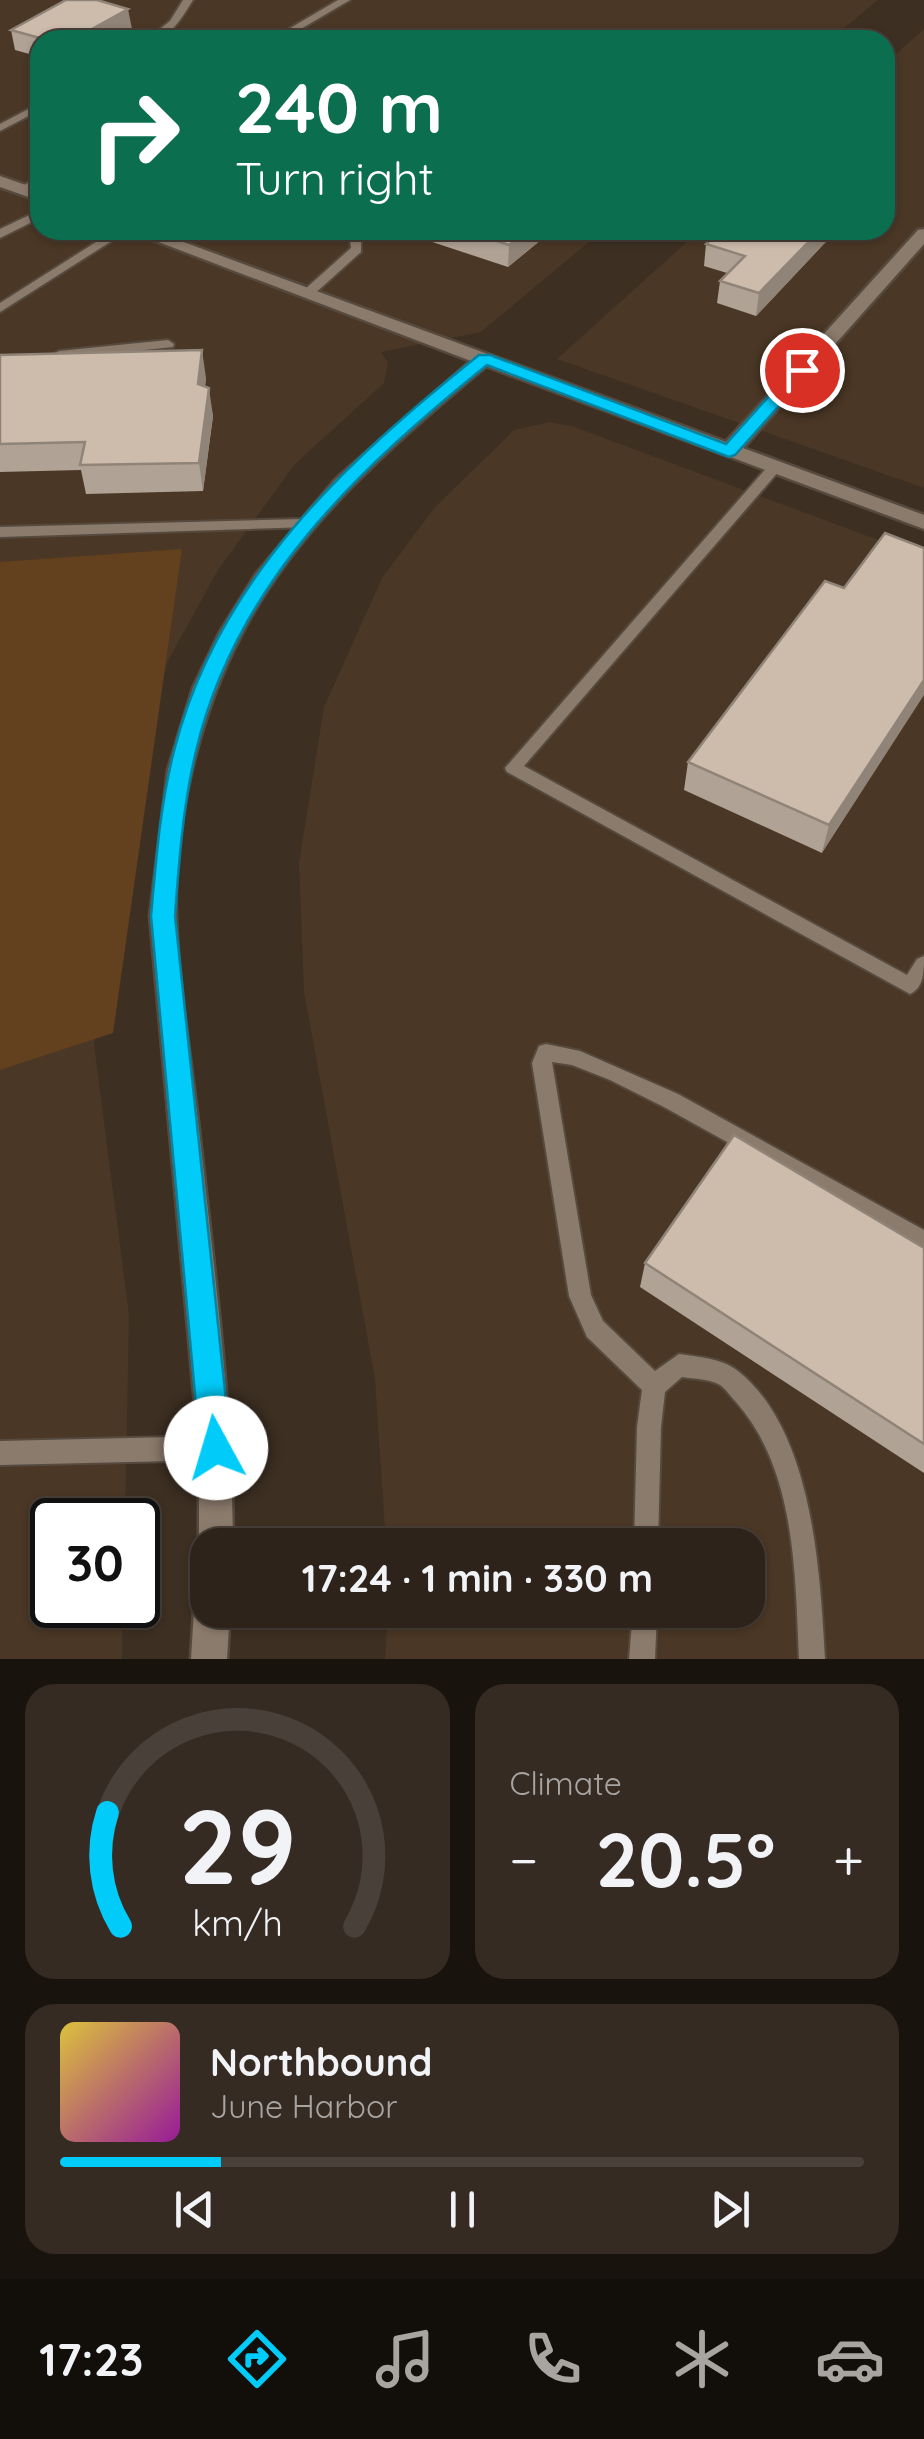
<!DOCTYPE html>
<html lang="en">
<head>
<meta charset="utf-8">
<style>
  :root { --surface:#2e231a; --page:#362b23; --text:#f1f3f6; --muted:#a7a4a2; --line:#494039; --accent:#01cbf9 }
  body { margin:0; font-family:Quicksand,sans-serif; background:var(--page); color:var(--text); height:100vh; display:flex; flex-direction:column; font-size:38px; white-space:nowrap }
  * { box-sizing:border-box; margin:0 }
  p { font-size:32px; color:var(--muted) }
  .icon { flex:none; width:55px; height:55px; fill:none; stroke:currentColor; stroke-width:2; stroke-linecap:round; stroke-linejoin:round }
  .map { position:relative; height:1659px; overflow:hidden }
  .sheet { display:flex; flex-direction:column; gap:25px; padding:25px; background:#19130e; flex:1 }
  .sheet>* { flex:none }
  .top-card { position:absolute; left:30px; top:30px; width:865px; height:210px; border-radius:30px; box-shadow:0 2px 8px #0004,0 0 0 2px var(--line); background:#0b6e4f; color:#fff; overflow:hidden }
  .speed { position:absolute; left:30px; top:1498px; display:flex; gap:20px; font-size:50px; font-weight:700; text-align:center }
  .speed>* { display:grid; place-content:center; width:130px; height:130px; border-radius:50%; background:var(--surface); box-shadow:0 2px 8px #0004,0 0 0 2px var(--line); line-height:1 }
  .speed .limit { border:5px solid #111; border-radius:15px; background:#fff; color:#111 }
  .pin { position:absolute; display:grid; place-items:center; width:85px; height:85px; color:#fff; margin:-42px; border:5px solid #fff; border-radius:50%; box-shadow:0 2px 10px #0007 }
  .me { position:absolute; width:110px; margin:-55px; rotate:354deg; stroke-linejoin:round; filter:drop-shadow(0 0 8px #0008) }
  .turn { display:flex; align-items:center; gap:35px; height:210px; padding:0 40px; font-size:45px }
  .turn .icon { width:130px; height:130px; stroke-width:2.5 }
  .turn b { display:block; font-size:70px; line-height:85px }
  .big { font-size:75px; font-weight:800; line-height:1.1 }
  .sheet .card { flex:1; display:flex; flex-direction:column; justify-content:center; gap:15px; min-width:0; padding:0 35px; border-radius:30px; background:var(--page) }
  .sheet .dial { align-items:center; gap:0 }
  .dial svg { height:260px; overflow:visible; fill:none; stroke:var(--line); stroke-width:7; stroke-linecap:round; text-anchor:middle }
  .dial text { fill:var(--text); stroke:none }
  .song { display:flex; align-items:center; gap:30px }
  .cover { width:120px; height:120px; border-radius:15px; background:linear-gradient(135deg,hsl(50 70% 55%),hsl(300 70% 35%)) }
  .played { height:10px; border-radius:5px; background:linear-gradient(90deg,var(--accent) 20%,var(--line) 20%) }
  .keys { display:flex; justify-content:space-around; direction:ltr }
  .heat { display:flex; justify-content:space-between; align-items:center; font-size:55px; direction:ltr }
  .sheet .tiles { flex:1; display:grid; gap:25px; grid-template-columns:1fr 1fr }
  .card:last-child { grid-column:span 2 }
  .trip { position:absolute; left:190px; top:1528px; width:575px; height:100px; border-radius:30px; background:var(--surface); box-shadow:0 2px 8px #0004,0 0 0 2px var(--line); font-weight:800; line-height:100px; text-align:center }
  .tab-bar { display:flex; height:160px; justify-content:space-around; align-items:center; background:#120e0a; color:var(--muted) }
  .tab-bar .icon { width:70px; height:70px }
  .tab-bar .selected { color:var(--accent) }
  .tab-bar b { font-size:45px; color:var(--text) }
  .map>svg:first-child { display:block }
</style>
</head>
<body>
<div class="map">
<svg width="924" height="1659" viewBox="0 0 924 1659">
  <rect width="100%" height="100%" fill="#3d2f22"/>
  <path fill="#4a3725" d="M0,0h878l-48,40h-790v190h563l-122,102 -100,20 7,10 -4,21 -89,81 -77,106 -50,91 -59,160 -15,223 35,271 -4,205h-73v85h71l-1,54h-122z
    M924,29v459l-367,-129 143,-129h185v-166z
    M549,422l23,4 352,131v1102h-539l3,-49h360v-65h-362l-11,-166 -71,-387 -5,-129 25,-156 58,-129 53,-71 79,-77z"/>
  <path fill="#63411f" d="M182,549l-69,484 -113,37v-508z"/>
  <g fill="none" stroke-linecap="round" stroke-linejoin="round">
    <defs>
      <path id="service" d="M183,0h10c-12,19 -23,40 -47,40l24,-19z
        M338,0h12l-68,40h-12z
        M40,103v7l-40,21v-7z
        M40,176v8l-13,7 -10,-2z
        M40,210v8l-40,20v-9z
        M115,230h14l-129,82v-9z
        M349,230h12v22l-49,44h-8v-6l47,-42z
        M168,340l6,4 -1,3 -114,12 -6,-4 6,-4z
        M774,464l5,1v6l-255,295 383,209 10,-16 7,-3c0,15 0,32 -14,38l-403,-222 -2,-4 264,-303z
        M303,519l5,2v6l-308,10v-10z
        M546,1044l34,7 98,43 246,136v21l-260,-144 -54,-27 -38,-15 -20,-3 39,233 12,26 52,50 24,-17c19,3 43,4 59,17 75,60 82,200 87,288h-26c-4,-86 -3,-189 -63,-257 -5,-5 -10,-13 -16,-17 -10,-6 -26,-6 -38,-8l-17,15 -4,35 -3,118h-24l3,-118 5,-37 -55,-53 -18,-41 -37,-233 7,-17z
        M216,1436l8,4 4,8 -4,8 -8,4 -216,5v-24z
        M633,1610h24l-2,49h-26z"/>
      <path id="minor" d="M0,176l40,14v11l-40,-14z
        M924,229v15l-181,204 181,67v14l-438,-163c-92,77 -188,159 -244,267 -43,81 -70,193 -66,286 3,70 15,141 23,211 15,138 33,276 34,415h-25v14l-4,-2 -5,-12v-97l-49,-532 18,-146 25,-82 27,-56 36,-58 79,-94 136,-119 -344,-131h24l575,212 192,-212z
        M208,1594v16h22l-3,49h-36l3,-49 5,-13z"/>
    </defs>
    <use href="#service" stroke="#564a3f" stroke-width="4"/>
    <use href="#minor" stroke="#564a3f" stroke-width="5"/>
    <use href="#service" fill="#8b7b6c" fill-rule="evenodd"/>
    <use href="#minor" fill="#8b7b6c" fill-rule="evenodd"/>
  </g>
  <path fill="#b0a294" d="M132,29l-20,11h-72v17l-25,-7 -4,-20z
    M405,230h148l-45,37 -103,-34z
    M837,230l-81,86 -39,-13 3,-22 7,-8 -23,-7 2,-22z
    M0,355l206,23 -1,8 8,30 -10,75 -117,3 -5,-24 -81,2z
    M924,548l-102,305 -138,-63 4,-28 156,-174z
    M924,1248v225l-284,-186 5,-24z"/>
  <path fill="#908478" d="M128,9l4,20 -20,11h-40z
    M527,230h26l-45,37 1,-22z
    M820,230h17l-81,86 3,-23z
    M202,350l4,28 -4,34 -4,-28z
    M209,388l4,28 -10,75 -4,-28z
    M924,680v15l-102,158 7,-28z"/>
  <path fill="#cdbcac" stroke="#908478" stroke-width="2.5" d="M66,0h31l31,9 -56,31h-25l-36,-10z
    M464,230h63l-18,15z
    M721,230h99l-61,63 -39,-12 25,-25 -39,-12z
    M202,350l-4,34 11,4 -10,75 -119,2 5,-23 -85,2v-89z
    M885,533l39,15v132l-95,145 -141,-63 137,-181 19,7z
    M734,1135l190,113v196l-279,-181z"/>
  <path fill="#01cbf9" stroke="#0184a2" stroke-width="2.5" d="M479,355h11l236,89 70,-78 15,4 -76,85 -6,2 -242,-92c-129,104 -252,219 -291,386 -13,54 -17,110 -21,165l56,532 -5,11 -10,4 -11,-4 -5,-11 -49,-532c5,-55 9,-111 23,-165 43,-171 172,-290 305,-396z"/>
</svg>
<div class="speed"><div class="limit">30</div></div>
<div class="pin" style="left:802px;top:370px;background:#d93025"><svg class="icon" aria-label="arrive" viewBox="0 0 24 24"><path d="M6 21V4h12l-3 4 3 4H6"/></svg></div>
<svg class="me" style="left:216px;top:1448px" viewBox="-20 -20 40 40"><circle r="19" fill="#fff"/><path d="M0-13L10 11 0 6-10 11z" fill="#01cbf9"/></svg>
<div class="trip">17:24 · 1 min · 330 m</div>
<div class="top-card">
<div class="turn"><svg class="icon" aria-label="right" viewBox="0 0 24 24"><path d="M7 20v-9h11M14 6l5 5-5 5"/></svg><div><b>240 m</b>Turn right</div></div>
</div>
</div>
<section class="sheet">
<div class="tiles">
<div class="card dial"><svg viewBox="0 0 100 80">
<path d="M14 69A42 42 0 1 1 86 69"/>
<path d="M14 69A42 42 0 0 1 10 34" stroke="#01cbf9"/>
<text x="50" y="56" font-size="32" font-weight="700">29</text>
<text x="50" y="72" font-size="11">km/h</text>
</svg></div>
<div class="card"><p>Climate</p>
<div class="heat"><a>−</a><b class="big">20.5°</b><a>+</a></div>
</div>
<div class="card">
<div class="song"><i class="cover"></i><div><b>Northbound</b><p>June Harbor</p></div></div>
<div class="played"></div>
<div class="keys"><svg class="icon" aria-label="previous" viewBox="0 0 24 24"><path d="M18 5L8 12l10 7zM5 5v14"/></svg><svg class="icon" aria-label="pause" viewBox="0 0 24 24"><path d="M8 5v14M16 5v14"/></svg><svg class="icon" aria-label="next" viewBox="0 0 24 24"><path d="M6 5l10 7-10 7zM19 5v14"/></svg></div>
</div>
</div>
</section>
<nav class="tab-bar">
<b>17:23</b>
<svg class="icon selected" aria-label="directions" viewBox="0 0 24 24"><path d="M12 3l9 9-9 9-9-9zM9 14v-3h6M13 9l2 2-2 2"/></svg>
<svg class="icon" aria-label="music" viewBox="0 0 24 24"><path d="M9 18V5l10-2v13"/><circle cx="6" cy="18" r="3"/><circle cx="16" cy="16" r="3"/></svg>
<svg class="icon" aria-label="phone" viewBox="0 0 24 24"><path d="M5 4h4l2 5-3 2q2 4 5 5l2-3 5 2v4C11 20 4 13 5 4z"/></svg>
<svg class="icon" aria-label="climate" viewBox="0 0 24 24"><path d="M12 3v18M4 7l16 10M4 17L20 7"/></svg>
<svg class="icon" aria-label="car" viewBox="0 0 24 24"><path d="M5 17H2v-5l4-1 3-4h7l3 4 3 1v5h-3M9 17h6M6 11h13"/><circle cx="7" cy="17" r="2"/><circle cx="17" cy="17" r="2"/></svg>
</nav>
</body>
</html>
